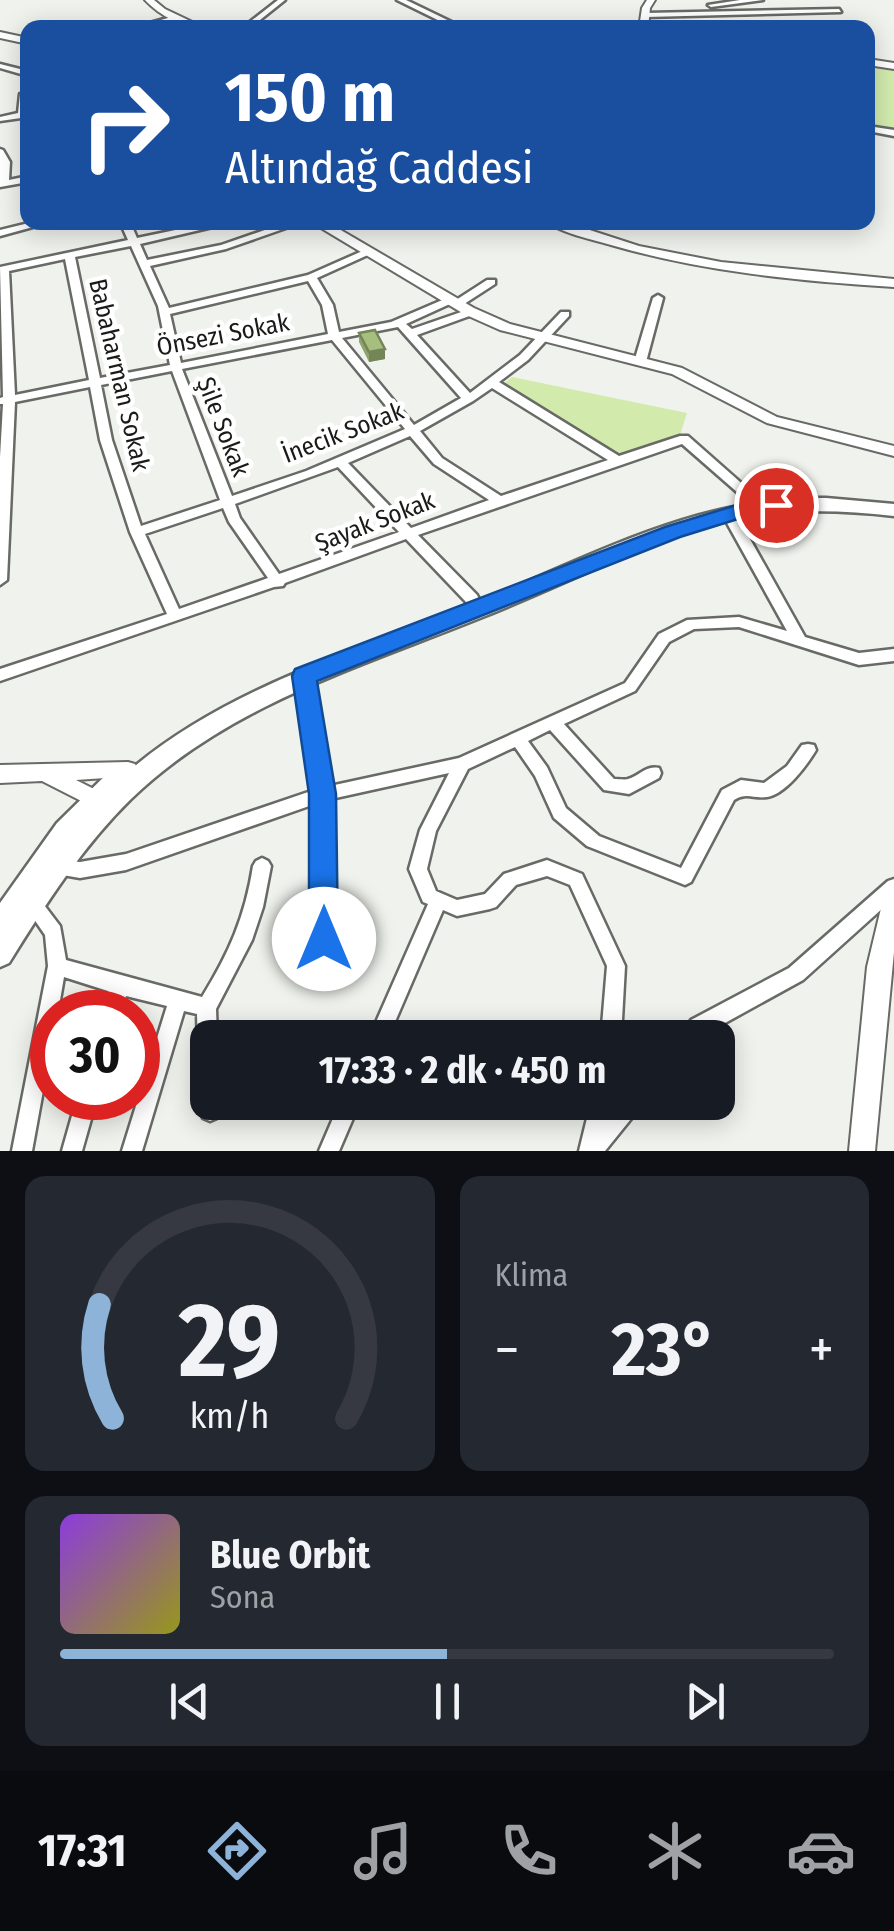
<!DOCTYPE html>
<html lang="tr">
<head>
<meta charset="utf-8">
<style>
  :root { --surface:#171b24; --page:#242831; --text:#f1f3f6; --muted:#9ea1a6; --line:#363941; --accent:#8db3d8 }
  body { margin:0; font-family:"Fira Sans Condensed",sans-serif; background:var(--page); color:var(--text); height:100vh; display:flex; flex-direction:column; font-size:38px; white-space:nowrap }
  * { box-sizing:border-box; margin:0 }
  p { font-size:32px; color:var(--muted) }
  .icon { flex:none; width:55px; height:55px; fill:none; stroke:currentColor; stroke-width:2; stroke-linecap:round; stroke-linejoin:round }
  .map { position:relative; height:1151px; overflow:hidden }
  .panel { display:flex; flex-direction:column; gap:25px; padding:25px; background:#0d0f14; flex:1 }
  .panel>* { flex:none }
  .guide { position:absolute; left:20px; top:20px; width:855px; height:210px; border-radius:20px; box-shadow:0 5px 25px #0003; background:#1a4fa0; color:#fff; overflow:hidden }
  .speed { position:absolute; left:30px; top:990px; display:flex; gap:20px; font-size:50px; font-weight:700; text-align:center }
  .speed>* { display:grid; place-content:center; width:130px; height:130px; border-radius:50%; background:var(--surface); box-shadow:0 5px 25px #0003; line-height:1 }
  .speed .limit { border:15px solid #d22; background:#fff; color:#111 }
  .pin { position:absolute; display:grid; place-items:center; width:85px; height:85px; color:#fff; margin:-42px; border:5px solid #fff; border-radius:50%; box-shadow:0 2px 10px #0007 }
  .me { position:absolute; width:110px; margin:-55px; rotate:0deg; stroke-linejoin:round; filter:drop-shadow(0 0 8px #0008) }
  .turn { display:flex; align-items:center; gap:35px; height:210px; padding:0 40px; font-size:45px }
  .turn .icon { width:130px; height:130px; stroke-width:2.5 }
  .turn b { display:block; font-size:70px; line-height:85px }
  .big { font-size:75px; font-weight:700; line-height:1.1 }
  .panel .card { flex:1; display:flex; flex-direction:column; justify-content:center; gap:15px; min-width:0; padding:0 35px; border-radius:20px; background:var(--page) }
  .panel .dial { align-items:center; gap:0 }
  .dial svg { height:260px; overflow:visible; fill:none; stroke:var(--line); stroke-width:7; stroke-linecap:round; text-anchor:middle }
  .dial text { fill:var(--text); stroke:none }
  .song { display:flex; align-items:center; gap:30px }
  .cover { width:120px; height:120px; border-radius:15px; background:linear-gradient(135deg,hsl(270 70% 55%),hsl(60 70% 35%)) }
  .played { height:10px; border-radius:5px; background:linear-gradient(90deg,var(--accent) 50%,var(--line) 50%) }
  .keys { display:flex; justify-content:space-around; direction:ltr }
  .heat { display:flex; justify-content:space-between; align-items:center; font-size:55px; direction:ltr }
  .panel .tiles { flex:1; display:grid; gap:25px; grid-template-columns:1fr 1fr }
  .card:last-child { grid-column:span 2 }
  .trip { position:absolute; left:190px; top:1020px; width:545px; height:100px; border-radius:20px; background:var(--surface); box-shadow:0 5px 25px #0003; font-weight:700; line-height:100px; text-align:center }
  .menu { display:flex; height:160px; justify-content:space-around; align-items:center; background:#090b0e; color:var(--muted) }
  .menu .icon { width:70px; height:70px }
  .menu .active { color:var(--accent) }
  .menu b { font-size:45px; color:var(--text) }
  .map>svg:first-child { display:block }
</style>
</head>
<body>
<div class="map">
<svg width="894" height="1151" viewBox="0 0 894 1151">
  <rect width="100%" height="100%" fill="#f0f3ed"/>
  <path fill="#d2ebad" d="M876,68l18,3v57l-26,-3v-35z
    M512,377l175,36 -7,22 -62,20 -115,-71z"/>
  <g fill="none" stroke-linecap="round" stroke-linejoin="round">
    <defs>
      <path id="minor" d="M278,0h7l-35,28h-8z
        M397,0h9l58,28h-10z
        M740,0h23l-52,7 -3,-2z
        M839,9l2,3 -195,5 -4,-2 4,-2z
        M175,16l2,3 -31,9h-14z
        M0,64l28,7v5l-28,-8z
        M20,94h8v23l-28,4v-4l18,-4z
        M868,126l26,4v6l-26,-5z
        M0,149l3,1 7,12 -1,18 19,-4v6l-28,5z
        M33,222h18l-51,14v-6z
        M120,222h10l7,16 77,-16h20l-94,22 7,16 74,-15 67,-23h15l-77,27 -76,17 19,42 139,-33 59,-26 5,3 -2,2 -53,24 16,27 6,27 52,-10 56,-24 4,-1 5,3 31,-20h8v4l-34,22h-8l-1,-3 -46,21 6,5 55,-19h8v4l-58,21 53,58 50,-38 41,-43h8v4l-41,44 -29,22 120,74 61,-20h8l68,60 -6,4 -5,-1 -63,-55 -264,91 59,60 2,4 -2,4h-10l-61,-64 -121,44 -2,3 -9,1 -274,94v-12l167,-55 -37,-82 -30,-92 -10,-53 -75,15 -8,178 -7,5v-128l3,-53h-3v-6l3,-1 -3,-130 128,-27zM131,246l27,60 12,59 -70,13 -25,-121zM65,259l24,121 -74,15 -6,-124zM308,281l14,24 6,29 -147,29 -11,-49zM398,327l63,71 -47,27 -72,-87zM332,340l73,89 -99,42 -74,25 -50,-127zM172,371l48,129 -79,26 -29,-86 -11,-55zM492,388l116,72 -107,36 -59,-38 -22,-27 53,-30zM410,436l24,28 55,36 -78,28 -63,-65zM338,467l61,65 -120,42 -39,-56 -5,-14zM223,508l6,14 39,56 -89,31 -34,-75z
        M658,295l5,3 -17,64 -2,2h-8l-2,-2 19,-64z
        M729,510l7,4 69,123 54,16 35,-4v12l-35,4 -120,-38 -45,2 -25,13 -34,49 -71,33 50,55c3,0 12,1 14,0 12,-3 17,-14 31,-11l2,5 -2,5 -30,16 -25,-4 -54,-60 -22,11 19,26 19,41 33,28 82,32 41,-78 19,-10 23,3 23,-17 15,-21 6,-1 6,1 2,5c-9,15 -30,44 -49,47 -14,2 -20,-5 -33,3l-43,82 -6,3 -98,-39 -33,-28 -19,-42 -20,-29 -47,22 -32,62 -9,38 9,22 21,9 28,-6 19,-20 43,-14 35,14 43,92 -4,72h-20l6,-72 -37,-81 -23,-9 -31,9 -20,22 -6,2 -33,7 -14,-6 -55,128h-19l59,-134 -5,-2 -14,-33 11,-39 29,-57 -118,26 1,140 -3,6 -6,2 -6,-2 -3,-6 1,-135 -189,66 -46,8 -29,-5 -3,-5 3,-5 6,-3 23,2 46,-8 188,-64 -17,-114 2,-4h10l2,4 19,110 129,-28 166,-75 34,-49 28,-14 52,-3 48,14 -65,-117z
        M262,858l6,3 3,5 -8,41 -11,33 -36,69 1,29h-9v19l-7,-2 -3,-7 -1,-34 -13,-3 -42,140h-20l45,-145 -41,-10 -5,16h-18l5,-21 -44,-14 -6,35h-6v29l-20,110h-20l36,-185 -3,-31 -22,-32 3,-6 6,-2 6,2 22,29 6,34 136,37c27,-44 43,-80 51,-131l3,-5z
        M894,879v19l-91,82 -98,54 -3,4h-22l11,-18 98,-52 99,-87z
        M208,1093v9h12l-3,16 -7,3 -7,-3 -3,-7 3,-16z
        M77,1098h20l-15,53h-20z
        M340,1102h20l-21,49h-20z
        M591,1102h20l-3,14 11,-14h23l-3,7 -34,42h-26z"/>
      <path id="tertiary" d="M145,0h9l11,9 40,19c-22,0 -45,-12 -60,-28z
        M647,0h8l-5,8 -2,20h-9l3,-20z
        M0,32l28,6v6l-28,-6z
        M868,59l26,4v6l-26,-4z
        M311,222h16l147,86 36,16 172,44 95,49 117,29v10l-127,-33 -95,-49 -172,-44 -36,-16z
        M546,222h19l74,24 82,16 173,17v8c-95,-6 -190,-15 -283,-42 -21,-6 -46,-11 -65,-23z
        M128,762l7,2 3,6 -3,6 -59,4 26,13 3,6 -3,6 -7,3 -53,-27 -42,2v-18z
        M894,890v62l-19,199h-26l18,-184 16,-67 3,-7z"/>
      <path id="secondary" d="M826,498l68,6v12c-72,-8 -129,-7 -200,13 -71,25 -139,59 -209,87 -123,50 -257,89 -354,183 -49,48 -86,106 -122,164l-9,4v-64l57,-80 55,-54 8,-3 9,5c98,-84 225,-119 342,-166 116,-46 227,-110 355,-107z"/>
    </defs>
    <use href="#minor" stroke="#686a65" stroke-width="5"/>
    <use href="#tertiary" stroke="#686a65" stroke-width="4"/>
    <use href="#secondary" stroke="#686a65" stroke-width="5"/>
    <use href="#minor" fill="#fff" fill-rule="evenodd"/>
    <use href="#tertiary" fill="#fff" fill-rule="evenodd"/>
    <use href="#secondary" fill="#fff" fill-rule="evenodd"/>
  </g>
  <path fill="#8fa46c" d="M359,333l26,26 -16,3 -10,-20z"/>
  <path fill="#748658" d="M385,349v10l-16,3v-10z"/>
  <path fill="#a6bf7e" stroke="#748658" stroke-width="2.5" d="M375,330l10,19 -16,3 -10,-19z"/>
  <path fill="#1a73e8" stroke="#114b97" stroke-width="2.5" d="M776,498l11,7 -3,5 -30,4 -74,23 -363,144 19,113 2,145 -4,10 -10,4 -11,-4 -4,-10v-145l-17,-118 3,-7 370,-142 88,-27z"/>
  <g text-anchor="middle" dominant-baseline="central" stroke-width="9" stroke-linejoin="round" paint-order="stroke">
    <g font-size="25" fill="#1a1a19" stroke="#fff">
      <text transform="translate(223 335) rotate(-11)">Önsezi Sokak</text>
      <text transform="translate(119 375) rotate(77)">Babaharman Sokak</text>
      <text transform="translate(223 427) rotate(69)">Şile Sokak</text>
      <text transform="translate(343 433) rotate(-21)">İnecik Sokak</text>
      <text transform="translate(375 522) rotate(-21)">Şayak Sokak</text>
    </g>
  </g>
</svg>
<div class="speed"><div class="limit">30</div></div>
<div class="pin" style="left:776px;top:505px;background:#d93025"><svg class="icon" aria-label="arrive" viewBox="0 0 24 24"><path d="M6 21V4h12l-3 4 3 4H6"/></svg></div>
<svg class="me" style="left:324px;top:939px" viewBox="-20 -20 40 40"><circle r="19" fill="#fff"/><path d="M0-13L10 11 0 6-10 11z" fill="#1a73e8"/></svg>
<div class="trip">17:33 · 2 dk · 450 m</div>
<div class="guide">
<div class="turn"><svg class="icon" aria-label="right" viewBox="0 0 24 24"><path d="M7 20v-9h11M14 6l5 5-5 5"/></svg><div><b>150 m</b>Altındağ Caddesi</div></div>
</div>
</div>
<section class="panel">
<div class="tiles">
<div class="card dial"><svg viewBox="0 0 100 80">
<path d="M14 69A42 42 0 1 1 86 69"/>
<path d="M14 69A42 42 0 0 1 10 34" stroke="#8db3d8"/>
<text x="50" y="56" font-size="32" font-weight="700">29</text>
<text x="50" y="72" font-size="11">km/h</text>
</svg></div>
<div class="card"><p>Klima</p>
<div class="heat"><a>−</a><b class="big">23°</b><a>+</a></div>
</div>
<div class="card">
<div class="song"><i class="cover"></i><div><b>Blue Orbit</b><p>Sona</p></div></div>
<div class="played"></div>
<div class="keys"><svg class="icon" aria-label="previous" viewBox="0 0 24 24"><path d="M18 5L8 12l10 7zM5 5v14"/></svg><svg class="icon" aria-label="pause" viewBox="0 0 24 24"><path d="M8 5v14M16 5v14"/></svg><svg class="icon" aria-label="next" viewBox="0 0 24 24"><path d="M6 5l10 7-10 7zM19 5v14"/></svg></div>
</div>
</div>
</section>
<nav class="menu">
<b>17:31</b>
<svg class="icon active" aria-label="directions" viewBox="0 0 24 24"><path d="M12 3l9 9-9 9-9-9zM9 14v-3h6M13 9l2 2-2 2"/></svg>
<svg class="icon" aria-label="music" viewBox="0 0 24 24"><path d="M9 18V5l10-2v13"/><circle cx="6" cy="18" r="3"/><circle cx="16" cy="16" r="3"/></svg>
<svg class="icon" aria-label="phone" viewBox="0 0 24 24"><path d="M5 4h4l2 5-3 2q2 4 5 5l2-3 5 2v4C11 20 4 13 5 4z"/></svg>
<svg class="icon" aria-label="climate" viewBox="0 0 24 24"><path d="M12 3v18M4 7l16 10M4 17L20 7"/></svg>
<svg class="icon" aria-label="car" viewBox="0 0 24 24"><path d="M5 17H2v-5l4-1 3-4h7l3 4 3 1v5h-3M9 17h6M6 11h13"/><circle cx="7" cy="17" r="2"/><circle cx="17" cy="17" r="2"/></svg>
</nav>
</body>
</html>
